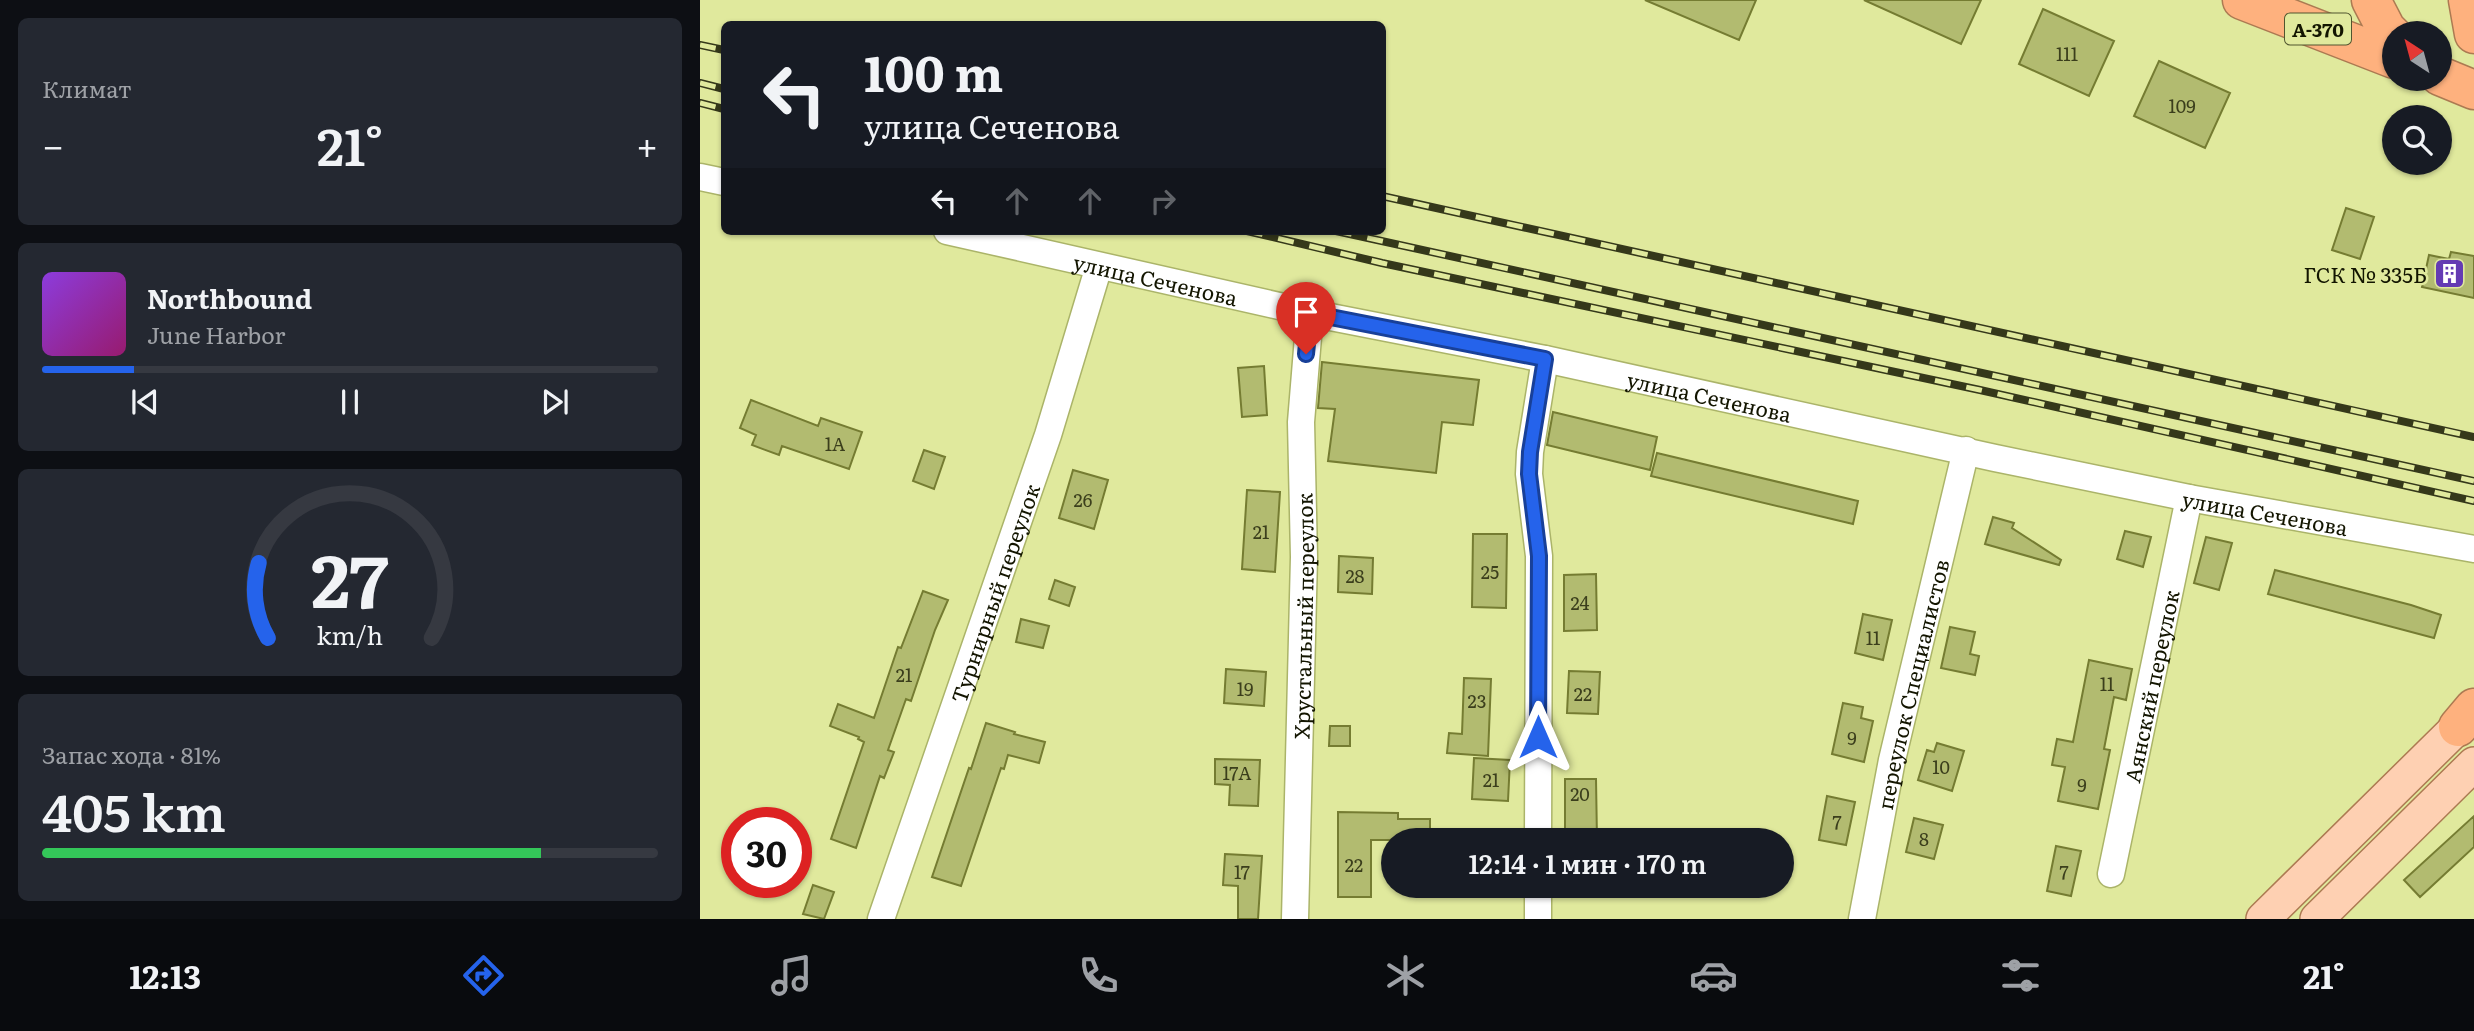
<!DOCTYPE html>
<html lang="ru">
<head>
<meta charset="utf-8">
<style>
  :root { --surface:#171b24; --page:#242831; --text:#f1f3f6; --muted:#9ea1a6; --line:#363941; --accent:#2563eb }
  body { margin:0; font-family:Literata,serif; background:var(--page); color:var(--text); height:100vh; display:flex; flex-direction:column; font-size:26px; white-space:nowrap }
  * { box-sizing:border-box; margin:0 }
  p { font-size:23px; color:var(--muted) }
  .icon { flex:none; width:38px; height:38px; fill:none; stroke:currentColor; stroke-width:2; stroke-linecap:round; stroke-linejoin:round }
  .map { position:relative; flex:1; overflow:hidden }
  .side { display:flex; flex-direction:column; gap:18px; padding:18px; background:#0d0f14; width:700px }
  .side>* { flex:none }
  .hud { position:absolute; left:21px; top:21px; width:665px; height:214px; border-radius:10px; box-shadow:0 2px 5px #0004; background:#171b24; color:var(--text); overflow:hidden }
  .needle { width:46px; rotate:324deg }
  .controls { position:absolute; left:1682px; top:21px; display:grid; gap:14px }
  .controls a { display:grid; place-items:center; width:70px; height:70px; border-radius:50%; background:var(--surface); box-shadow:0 2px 5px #0004; font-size:35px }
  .speed { position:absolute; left:21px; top:807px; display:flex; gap:14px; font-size:35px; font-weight:700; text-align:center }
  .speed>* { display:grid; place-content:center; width:91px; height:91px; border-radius:50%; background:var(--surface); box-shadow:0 2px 5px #0004; line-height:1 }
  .speed .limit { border:10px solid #d22; background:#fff; color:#111 }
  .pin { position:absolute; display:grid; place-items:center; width:60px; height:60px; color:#fff; margin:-72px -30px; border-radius:50% 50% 50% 0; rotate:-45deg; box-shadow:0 0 7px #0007 }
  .pin .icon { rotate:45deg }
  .me { position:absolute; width:77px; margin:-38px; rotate:0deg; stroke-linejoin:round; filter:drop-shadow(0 0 5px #0008) }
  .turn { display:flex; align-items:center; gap:24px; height:147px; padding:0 28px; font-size:32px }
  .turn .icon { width:91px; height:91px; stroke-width:2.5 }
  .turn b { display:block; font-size:49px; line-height:60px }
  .lanes { display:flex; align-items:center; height:66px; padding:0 28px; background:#0003; justify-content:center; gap:35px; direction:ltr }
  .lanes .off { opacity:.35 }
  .big { font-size:52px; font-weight:600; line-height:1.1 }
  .side .card { flex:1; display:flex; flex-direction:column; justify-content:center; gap:10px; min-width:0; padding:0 24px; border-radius:10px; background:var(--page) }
  .side .dial { align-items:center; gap:0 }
  .dial svg { height:182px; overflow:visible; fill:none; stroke:var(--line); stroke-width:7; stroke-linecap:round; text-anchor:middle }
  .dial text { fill:var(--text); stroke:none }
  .song { display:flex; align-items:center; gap:21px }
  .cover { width:84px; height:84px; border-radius:10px; background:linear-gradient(135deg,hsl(270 70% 55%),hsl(320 70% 35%)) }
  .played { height:7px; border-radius:4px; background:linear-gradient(90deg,var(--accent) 15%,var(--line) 15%) }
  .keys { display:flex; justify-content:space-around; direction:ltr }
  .heat { display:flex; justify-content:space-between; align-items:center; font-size:38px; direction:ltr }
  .charge { height:10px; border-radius:5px; background:linear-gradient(90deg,#34c759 81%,var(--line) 0) }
  .trip { position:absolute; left:681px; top:828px; width:413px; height:70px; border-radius:35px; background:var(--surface); box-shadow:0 2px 5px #0004; font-weight:600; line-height:70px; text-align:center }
  .dock { display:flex; height:112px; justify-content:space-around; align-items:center; background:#090b0e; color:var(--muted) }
  .dock .icon { width:49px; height:49px }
  .dock .current { color:var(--accent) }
  .dock b { font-size:32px; color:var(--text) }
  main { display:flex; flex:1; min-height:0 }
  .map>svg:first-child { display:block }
</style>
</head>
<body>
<main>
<section class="side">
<div class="card"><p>Климат</p>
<div class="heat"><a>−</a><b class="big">21°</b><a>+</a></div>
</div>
<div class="card">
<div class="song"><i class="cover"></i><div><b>Northbound</b><p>June Harbor</p></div></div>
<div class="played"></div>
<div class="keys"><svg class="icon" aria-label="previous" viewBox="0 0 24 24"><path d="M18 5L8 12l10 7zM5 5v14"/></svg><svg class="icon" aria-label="pause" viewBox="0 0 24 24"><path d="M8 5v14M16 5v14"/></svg><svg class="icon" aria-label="next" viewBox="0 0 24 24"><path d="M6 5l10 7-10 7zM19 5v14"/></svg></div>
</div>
<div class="card dial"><svg viewBox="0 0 100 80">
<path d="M14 69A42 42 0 1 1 86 69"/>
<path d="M14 69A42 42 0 0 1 10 36" stroke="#2563eb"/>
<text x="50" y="56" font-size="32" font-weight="700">27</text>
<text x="50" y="72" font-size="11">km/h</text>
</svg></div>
<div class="card"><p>Запас хода · 81%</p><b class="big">405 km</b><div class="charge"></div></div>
</section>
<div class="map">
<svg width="1774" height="919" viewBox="0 0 1774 919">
  <rect width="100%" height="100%" fill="#e0e99d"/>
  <path fill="#b2bb70" stroke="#757c32" stroke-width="2" d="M945,0h111l-17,40z
    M1164,0h117l-20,44z
    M1343,9l71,32 -25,55 -70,-32z
    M1459,61l71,32 -25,55 -71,-32z
    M1646,208l28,9 -14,42 -28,-9z
    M1751,252l23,4v42l-52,-11 7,-32 20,4z
    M622,362l157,18 -6,45 -31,-3 -6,51 -108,-12 7,-52 -17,-1z
    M564,366l3,49 -25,2 -4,-49z
    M51,400l67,26 3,-8 41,14 -13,37 -67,-23 -3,9 -27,-10 4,-10 -16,-7z
    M853,412l104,25 -7,33 -103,-25z
    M224,450l21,7 -11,32 -21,-8z
    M957,453l201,48 -5,23 -202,-48z
    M373,470l35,10 -14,49 -35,-11z
    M547,490l33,2 -5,80 -33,-3z
    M1293,517l21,6 -2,5 49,32 -2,5 -74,-21z
    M1425,531l26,6 -8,30 -26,-8z
    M773,534h34l-1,74 -34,-1z
    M1506,537l26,6 -13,47 -25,-7z
    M639,556l34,2 -1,36 -34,-2z
    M1575,570l136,35 30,10 -7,23 -166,-44z
    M896,574l1,56 -33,1v-56z
    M355,580l20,7 -6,19 -20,-7z
    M223,591l25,9 -13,30 -24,71 -5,-2 -18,51 6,2 -10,26 -4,-2 -24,72 -25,-9 33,-97 -6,-3 1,-2 -29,-11 8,-22 36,14 24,-71 3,1z
    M1163,614l29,6 -9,40 -28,-7z
    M321,619l28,7 -6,22 -27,-6z
    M1250,627l25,5 -5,22 9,2 -4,19 -34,-7z
    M1389,660l43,9 -6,31 -12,-3 -10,52 6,1 -12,59 -40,-8 7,-34 -13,-2 5,-26 16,3z
    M526,669l40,3 -2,34 -40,-3z
    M869,671l31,1 -2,42 -31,-1z
    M764,678l27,1 -3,77 -41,-3 2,-20 13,1z
    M1143,703l20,4 -2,11 12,3 -9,41 -32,-8z
    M286,723l29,9 -1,2 31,8 -6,21 -31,-8 -4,14 -3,-1 -40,118 -29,-9 37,-109 2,1z
    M630,726h20v20h-21z
    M1237,743l27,8 -12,40 -34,-11 9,-30 7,2z
    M774,758l36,2 -2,41 -36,-2z
    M515,759l45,1 -2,46 -29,-1 1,-20 -15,-1z
    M865,779h31l1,61h-32z
    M1127,796l28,6 -9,43 -27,-5z
    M638,812l60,1v6h32v21h-59v57h-33z
    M1774,816v31l-54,50 -16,-17z
    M1214,818l29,7 -9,34 -28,-7z
    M1356,846l25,5 -10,45 -24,-5z
    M525,854l37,2 -4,63h-20v-33l-15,-1z
    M113,885l21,7 -10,27 -21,-5z"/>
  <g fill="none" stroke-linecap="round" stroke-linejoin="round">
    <defs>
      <g id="minor">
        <path d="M0,177l24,5"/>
        <path id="s1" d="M247,231l363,82 235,46 450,99 194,40 285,51"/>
        <path d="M838,840l1,-284 -10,-82 1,-22 15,-93"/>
        <path id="s2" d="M1411,874l78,-376"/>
        <path id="s3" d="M181,919l167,-484 51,-169"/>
        <path id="s4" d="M595,919l9,-362 -3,-135 9,-109"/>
        <path d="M838,919v-33"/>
        <path id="s5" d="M1162,919l30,-159 74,-310"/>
      </g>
      <path id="major" d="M1563,919l211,-208
        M1617,919l157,-155"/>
      <path id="highway" d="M1542,0l152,59
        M1671,0l15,29 8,8
        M1768,0l6,34
        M1740,76l34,14
        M1758,727l16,-19"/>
    </defs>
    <use href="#minor" stroke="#abb469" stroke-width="29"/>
    <use href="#major" stroke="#ac7a52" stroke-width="36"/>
    <use href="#highway" stroke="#ac7a52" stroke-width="41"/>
    <use href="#minor" stroke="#fff" stroke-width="26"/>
    <use href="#major" stroke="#fed0b2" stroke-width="33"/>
    <use href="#highway" stroke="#feb17e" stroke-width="38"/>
    <defs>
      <path id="rail" d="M0,45l24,5
        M0,83l24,6
        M0,103l24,6
        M682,196l1092,241
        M547,231l135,32 598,127 494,111
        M636,231l1138,250"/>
    </defs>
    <use href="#rail" stroke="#35381a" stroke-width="8"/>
    <use href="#rail" stroke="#e0e99d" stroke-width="5" stroke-dasharray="16" stroke-linecap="butt"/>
  </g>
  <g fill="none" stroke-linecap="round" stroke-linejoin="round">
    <defs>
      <path id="route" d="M606,354l4,-41 235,46 -15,93 -1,22 10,82 -1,181"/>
    </defs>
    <use href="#route" stroke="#184099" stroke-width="18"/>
    <use href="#route" stroke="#2563eb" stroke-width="12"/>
  </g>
  <defs>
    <symbol id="building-square" viewBox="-11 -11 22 22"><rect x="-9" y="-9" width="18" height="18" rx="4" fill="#643bb3" stroke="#e0e99d"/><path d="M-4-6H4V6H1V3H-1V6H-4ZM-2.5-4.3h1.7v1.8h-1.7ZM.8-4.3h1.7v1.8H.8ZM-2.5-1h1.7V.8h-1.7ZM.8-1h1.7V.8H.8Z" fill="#fff"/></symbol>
  </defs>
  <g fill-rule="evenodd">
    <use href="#building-square" x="1732" y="256" width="35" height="35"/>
  </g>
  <g text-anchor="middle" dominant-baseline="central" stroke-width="5" stroke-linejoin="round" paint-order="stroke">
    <g font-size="18" fill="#3b3e1c">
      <text x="1367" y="53">111</text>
      <text x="1482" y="105">109</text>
      <text x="135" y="443">1А</text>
      <text x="383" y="499">26</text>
      <text x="561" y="531">21</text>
      <text x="790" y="571">25</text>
      <text x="655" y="575">28</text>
      <text x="880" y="602">24</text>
      <text x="1173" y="637">11</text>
      <text x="204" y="674">21</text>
      <text x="1407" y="683">11</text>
      <text x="545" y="688">19</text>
      <text x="883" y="693">22</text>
      <text x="777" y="700">23</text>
      <text x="1152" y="737">9</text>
      <text x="1241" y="766">10</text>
      <text x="537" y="772">17А</text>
      <text x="791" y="779">21</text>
      <text x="1382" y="784">9</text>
      <text x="880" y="793">20</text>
      <text x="1137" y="821">7</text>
      <text x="1224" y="838">8</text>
      <text x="654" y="864">22</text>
      <text x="542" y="871">17</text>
      <text x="1364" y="871">7</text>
    </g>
    <rect fill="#e0e99d" stroke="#50552f" stroke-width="2" x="1585" y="13.5" width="66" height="31" rx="5"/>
    <g font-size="19" font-weight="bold" fill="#131500">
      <text x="1618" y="29">А-370</text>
    </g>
    <g font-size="21" fill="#131500" stroke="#e0e99d" text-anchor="end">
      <text x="1727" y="273">ГСК № 335Б</text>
    </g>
    <g font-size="21" fill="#131500" stroke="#e0e99d">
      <text stroke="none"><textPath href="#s1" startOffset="214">улица Сеченова</textPath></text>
      <text stroke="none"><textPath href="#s1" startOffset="780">улица Сеченова</textPath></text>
      <text stroke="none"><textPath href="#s1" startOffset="1348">улица Сеченова</textPath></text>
      <text stroke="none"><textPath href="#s3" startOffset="345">Турнирный переулок</textPath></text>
      <text stroke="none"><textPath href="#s4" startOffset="303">Хрустальный переулок</textPath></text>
      <text stroke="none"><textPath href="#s5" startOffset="240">переулок Специалистов</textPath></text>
      <text stroke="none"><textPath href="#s2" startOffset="192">Аянский переулок</textPath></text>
    </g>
  </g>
</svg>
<div class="controls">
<a><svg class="needle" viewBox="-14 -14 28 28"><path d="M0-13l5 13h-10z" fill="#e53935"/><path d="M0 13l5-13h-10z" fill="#9ea1a6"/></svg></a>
<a><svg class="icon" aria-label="search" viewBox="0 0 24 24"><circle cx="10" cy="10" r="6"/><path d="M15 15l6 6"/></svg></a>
</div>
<div class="speed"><div class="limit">30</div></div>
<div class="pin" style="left:606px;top:354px;background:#d93025"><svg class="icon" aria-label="arrive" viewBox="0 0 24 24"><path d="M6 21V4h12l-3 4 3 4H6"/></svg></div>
<svg class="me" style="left:838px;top:737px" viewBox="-20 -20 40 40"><path d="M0-17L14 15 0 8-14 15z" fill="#2563eb" stroke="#fff" stroke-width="4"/></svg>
<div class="trip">12:14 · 1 мин · 170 m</div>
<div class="hud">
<div class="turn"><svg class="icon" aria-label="left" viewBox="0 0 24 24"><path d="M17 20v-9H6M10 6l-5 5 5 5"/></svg><div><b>100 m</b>улица Сеченова</div></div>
<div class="lanes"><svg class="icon" aria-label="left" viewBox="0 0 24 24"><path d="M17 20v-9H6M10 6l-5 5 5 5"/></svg><svg class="icon off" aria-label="ahead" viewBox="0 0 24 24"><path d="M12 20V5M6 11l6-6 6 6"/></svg><svg class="icon off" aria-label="ahead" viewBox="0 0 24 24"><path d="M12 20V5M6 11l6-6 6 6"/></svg><svg class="icon off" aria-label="right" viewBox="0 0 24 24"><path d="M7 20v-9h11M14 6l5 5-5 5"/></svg></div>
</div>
</div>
</main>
<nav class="dock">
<b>12:13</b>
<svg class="icon current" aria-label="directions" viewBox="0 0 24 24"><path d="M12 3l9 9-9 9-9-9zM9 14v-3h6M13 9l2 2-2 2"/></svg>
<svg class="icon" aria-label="music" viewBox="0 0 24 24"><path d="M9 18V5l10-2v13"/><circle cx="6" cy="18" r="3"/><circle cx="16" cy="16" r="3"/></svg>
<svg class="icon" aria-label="phone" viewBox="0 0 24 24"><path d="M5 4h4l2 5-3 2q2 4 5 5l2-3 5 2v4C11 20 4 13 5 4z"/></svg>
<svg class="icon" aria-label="climate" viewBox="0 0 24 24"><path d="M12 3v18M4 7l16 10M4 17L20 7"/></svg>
<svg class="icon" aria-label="car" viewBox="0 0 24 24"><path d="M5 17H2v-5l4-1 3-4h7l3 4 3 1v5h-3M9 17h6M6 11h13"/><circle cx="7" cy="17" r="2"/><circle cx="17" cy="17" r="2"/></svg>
<svg class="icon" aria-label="filters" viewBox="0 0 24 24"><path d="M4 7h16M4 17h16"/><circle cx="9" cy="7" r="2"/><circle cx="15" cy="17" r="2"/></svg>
<b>21°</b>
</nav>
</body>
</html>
